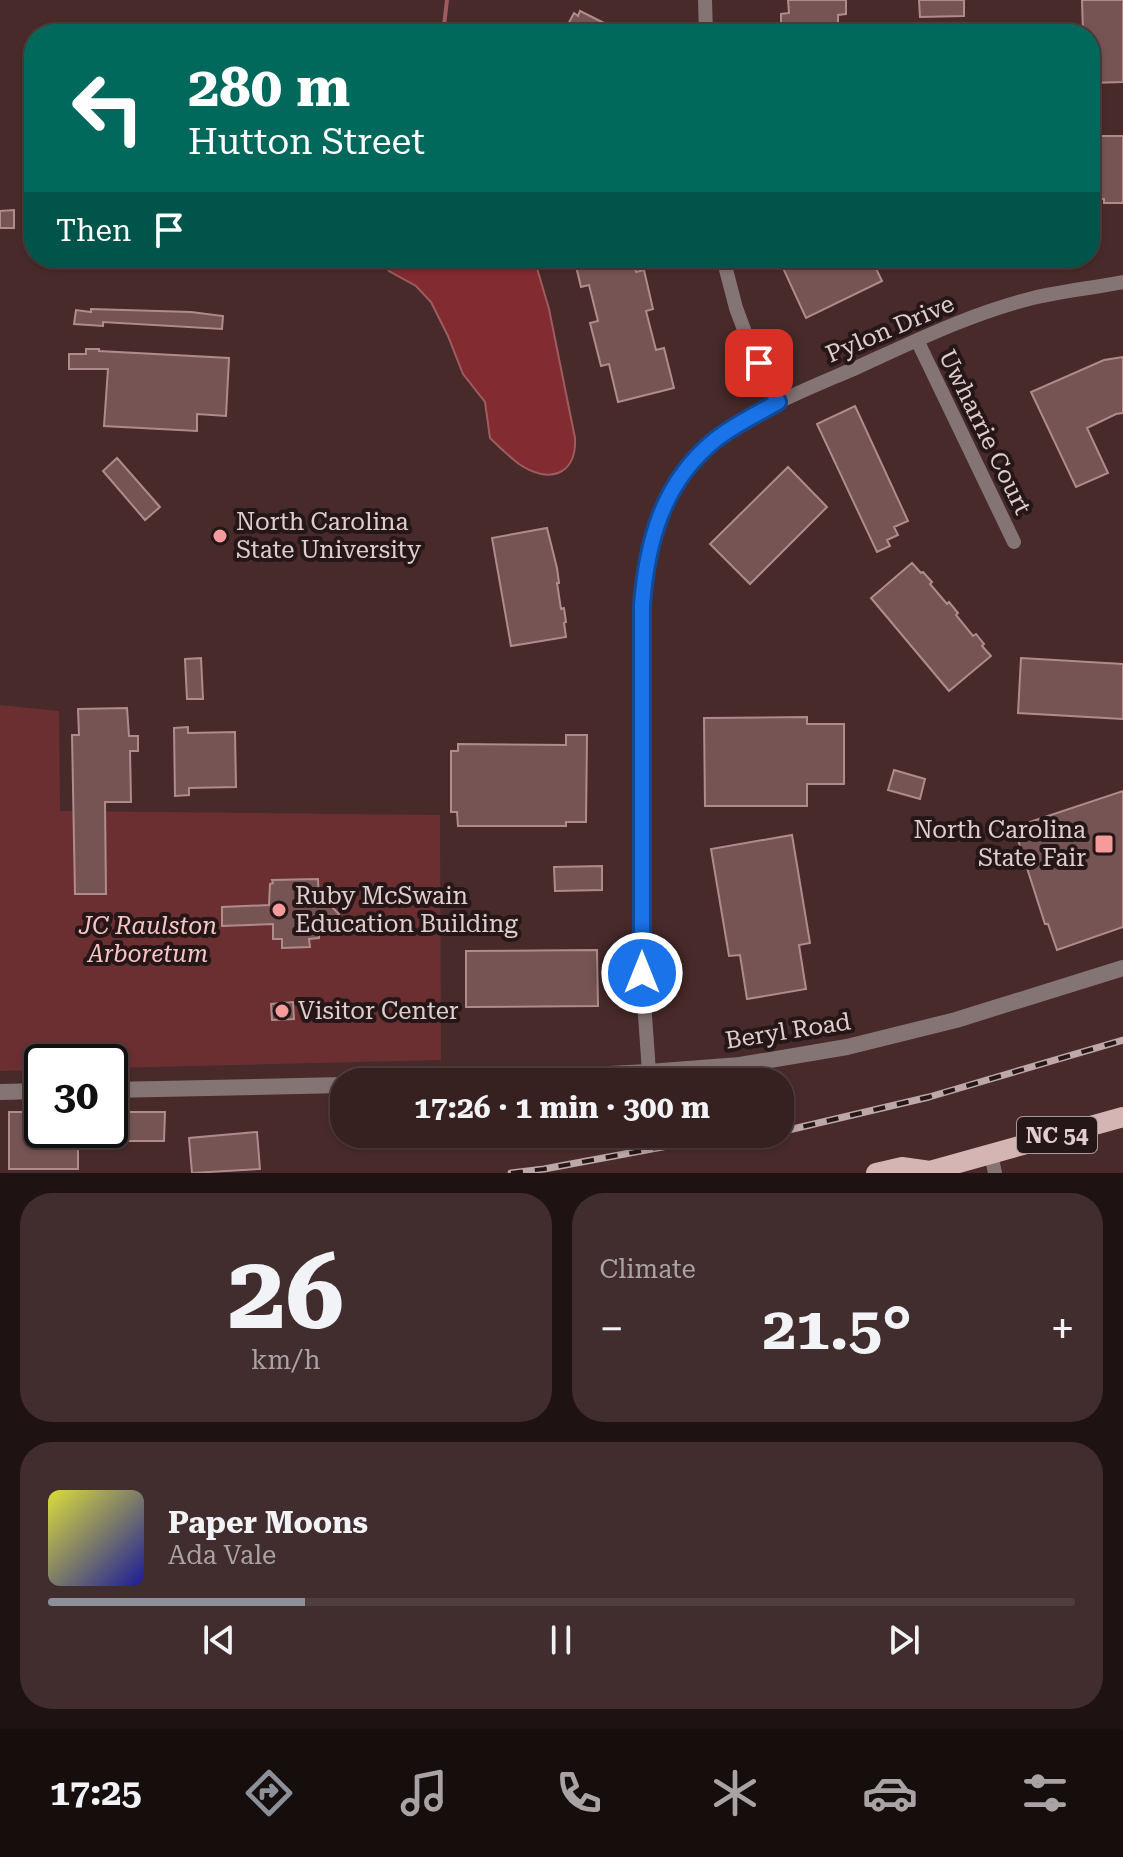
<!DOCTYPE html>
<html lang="en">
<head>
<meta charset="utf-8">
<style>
  :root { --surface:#362020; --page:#412d2d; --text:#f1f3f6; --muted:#aaa3a5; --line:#503e3e; --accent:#8c9099 }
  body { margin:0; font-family:"Roboto Serif",serif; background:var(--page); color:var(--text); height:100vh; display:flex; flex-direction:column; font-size:30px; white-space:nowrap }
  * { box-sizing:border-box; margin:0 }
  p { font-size:26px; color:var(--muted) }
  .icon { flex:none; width:44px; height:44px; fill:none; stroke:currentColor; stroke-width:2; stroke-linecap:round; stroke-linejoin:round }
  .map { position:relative; height:1173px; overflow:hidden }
  .drawer { display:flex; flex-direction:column; gap:20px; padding:20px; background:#1e1212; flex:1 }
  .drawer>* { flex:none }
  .hud { position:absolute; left:24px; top:24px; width:1076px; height:244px; border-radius:32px; box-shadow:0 2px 6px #0004,0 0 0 2px var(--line); background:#00695c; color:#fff; overflow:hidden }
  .speed { position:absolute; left:24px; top:1044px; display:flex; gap:16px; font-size:40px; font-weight:700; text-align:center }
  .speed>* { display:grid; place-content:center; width:104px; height:104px; border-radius:50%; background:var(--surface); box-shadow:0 2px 6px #0004,0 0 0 2px var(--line); line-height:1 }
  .speed .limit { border:4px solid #111; border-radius:12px; background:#fff; color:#111 }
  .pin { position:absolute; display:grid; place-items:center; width:68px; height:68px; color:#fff; margin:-34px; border-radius:16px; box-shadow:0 4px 12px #0006 }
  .me { position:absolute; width:88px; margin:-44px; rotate:0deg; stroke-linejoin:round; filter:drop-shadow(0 0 6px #0008) }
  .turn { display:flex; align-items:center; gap:28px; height:168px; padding:0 32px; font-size:36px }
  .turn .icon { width:104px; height:104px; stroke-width:2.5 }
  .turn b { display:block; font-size:56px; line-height:68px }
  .then { display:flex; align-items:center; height:76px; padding:0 32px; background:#0003; gap:16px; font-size:30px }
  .big { font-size:60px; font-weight:700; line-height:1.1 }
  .drawer .card { flex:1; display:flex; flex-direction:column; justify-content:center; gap:12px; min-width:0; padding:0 28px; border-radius:32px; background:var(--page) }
  .drawer .dial { align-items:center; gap:0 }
  .dial b { font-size:104px; line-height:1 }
  .song { display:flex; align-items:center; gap:24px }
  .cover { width:96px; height:96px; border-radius:12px; background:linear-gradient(135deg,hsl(60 70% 55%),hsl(240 70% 35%)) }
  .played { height:8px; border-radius:4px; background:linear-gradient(90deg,var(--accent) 25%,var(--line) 25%) }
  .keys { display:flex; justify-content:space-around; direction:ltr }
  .heat { display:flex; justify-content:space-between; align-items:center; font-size:44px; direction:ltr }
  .drawer .tiles { flex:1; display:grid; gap:20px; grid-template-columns:1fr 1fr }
  .card:last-child { grid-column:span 2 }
  .trip { position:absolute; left:330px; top:1068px; width:464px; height:80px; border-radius:32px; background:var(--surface); box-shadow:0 2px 6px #0004,0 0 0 2px var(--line); font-weight:700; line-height:80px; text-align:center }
  .menu { display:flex; height:128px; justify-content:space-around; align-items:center; background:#160d0d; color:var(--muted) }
  .menu .icon { width:56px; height:56px }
  .menu .selected { color:var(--accent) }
  .menu b { font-size:36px; color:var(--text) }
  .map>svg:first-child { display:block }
</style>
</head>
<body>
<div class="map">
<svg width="1123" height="1173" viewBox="0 0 1123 1173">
  <rect width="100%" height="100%" fill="#482a2a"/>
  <path fill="#6b2f31" d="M0,705l59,6 1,100 380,4 1,245 -331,8v-6h-68v8l-42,1z"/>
  <path fill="#822b31" stroke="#9e5c60" stroke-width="2" d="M384,258h150l15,51 26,129c2,38 -27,46 -56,26 -10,-8 -20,-17 -29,-26l-5,-36 -22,-28 -15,-38 -17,-34 -15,-16 -27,-15z"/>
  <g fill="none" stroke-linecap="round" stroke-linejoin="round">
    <path stroke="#9e5c60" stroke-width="4" d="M443,34l4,-34"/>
  </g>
  <path fill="#755453" stroke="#b08b8b" stroke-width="2" d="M788,0h58v14l-8,1v19h-57v-20l8,-1z
    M919,0h45v16l-44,1z
    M1082,0h41v82l-33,1v-49h-7z
    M580,11l46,23h-63l11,-21 4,3z
    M1090,136h33v67h-19v-4h-14z
    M14,210v18h-14v-17z
    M574,258h58l4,14 8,-2 9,39 -7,2 10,39 8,-2 10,40 -56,14 -9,-38 -8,2 -11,-43 8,-2 -9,-36 -8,2z
    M786,258h85l11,23 -76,37 -23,-50z
    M91,309l100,3 32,4 -1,13 -119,-7v4l-29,-2 2,-14 15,2z
    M86,349h13v2l130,7 -3,58 -29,-2v17l-93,-5 4,-57h-39v-15h17z
    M1123,357v56l-7,1 -29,14 21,45 -32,14 -45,-95 73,-32z
    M855,406l53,115 -14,6 4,8 -11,5 3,6 -13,6 -60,-128z
    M117,458l43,49 -15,13 -42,-49z
    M788,467l39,40 -77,77 -40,-40z
    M547,528l10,40 2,15h-2l4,26 3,-1 2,14 -2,1 2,14 -55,9 -19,-108z
    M912,563l9,10 2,-1 9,10 -2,2 17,20 2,-2 9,11 -2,2 17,21 3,-2 8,10 -2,2 9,10 -42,35 -78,-93z
    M201,658l2,41h-16l-2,-40z
    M1021,658l102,6v55l-105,-6z
    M127,708l2,28h9v15h-8l1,51h-26l1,92h-31l-3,-159h7l-1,-26z
    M807,717v7h37v60h-37v22h-102l-1,-88z
    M188,727v6l47,-1 1,55 -47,1v7l-14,1 -1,-68z
    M566,735h21l-1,87h-20v4h-108l-1,-14h-6v-61h7v-7l108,1z
    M894,770l31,9 -5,20 -32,-9z
    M1123,791v136l-66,23 -9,-26h-3l-27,-84 -2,1 -4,-13z
    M792,835l18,108 -11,2 7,44 -59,10 -7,-44 -11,1 -18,-107z
    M602,866v24l-47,1 -1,-24z
    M318,879l1,25 12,2 8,8 -9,9h-11v15l-10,1 1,8 -28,1v-9h-9v-15l-51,2v-19l47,-2 1,-21 3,-1 -1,-3z
    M597,950l1,56 -132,1v-56z
    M293,1002l1,17 -22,1 -1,-16z
    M9,1112h33v18h36v39h-69z
    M119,1112h46l-1,29h-45z
    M257,1132l3,37 -68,4 -3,-35z"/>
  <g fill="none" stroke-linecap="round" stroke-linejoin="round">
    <path stroke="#847574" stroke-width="14" d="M705,0l1,34
      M723,258l13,50 13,35 29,59
      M917,340l97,202
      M649,1072l-7,-99v-368c3,-34 12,-88 30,-117 12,-18 28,-37 45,-49 42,-32 93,-51 141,-72 57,-26 114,-54 175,-69 29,-7 60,-10 90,-16
      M991,1154l4,19"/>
    <path stroke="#847574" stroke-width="16" d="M451,1082l198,-10 91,-7 107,-18 109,-27 167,-52
      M110,1090l234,-5
      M0,1092l42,-1"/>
    <path stroke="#d5b5b4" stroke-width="20" d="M876,1173l26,-6 28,4 193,-54"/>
    <defs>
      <path id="rail" d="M780,1132l149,-35 194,-57
        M720,1145l52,-11
        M511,1173l33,-4 188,-35"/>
    </defs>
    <use href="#rail" stroke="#bea7a7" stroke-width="7"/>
    <use href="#rail" stroke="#251717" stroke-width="4" stroke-dasharray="12" stroke-linecap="butt"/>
  </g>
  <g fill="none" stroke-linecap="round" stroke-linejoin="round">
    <defs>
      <path id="route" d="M642,973v-368c5,-64 21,-123 73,-165 19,-15 42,-26 63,-38l-19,-39"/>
    </defs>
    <use href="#route" stroke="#114b97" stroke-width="20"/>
    <use href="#route" stroke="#1a73e8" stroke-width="14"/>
  </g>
  <g fill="#f59b9b" stroke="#251717" stroke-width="3">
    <circle cx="220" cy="536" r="8"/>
    <rect x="1094" y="834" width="20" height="20" rx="4"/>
    <circle cx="279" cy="910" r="8"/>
    <circle cx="282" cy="1011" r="8"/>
  </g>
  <g text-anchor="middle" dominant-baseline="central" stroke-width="8" stroke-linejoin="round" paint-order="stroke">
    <rect fill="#251717" stroke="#a99696" stroke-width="2" x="1017" y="1117" width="80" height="36" rx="6"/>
    <g font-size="22" font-weight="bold" fill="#e1cdcd">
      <text x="1057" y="1135">NC 54</text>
    </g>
    <g font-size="24" fill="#e1cdcd" stroke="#251717">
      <text transform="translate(890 329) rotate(-23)">Pylon Drive</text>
      <text transform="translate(985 432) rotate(64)">Uwharrie Court</text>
      <text transform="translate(788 1031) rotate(-9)">Beryl Road</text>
    </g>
    <g font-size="24" fill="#e1cdcd" stroke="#251717" text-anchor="start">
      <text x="236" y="522">North Carolina<tspan x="236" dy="28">State University</tspan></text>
      <text x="1086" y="830" text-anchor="end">North Carolina<tspan x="1086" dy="28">State Fair</tspan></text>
      <text x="295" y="896">Ruby McSwain<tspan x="295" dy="28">Education Building</tspan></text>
      <text x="298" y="1011">Visitor Center</text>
    </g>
    <g font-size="24" font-style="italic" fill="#f9c5c4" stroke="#251717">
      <text x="148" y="926">JC Raulston<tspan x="148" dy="28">Arboretum</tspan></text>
    </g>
  </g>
</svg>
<div class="speed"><div class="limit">30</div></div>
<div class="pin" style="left:759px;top:363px;background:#d93025"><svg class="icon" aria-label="arrive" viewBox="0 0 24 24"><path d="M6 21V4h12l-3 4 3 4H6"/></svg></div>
<svg class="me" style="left:642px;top:973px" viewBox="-20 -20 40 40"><circle r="17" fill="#1a73e8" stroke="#fff" stroke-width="3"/><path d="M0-11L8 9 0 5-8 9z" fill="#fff"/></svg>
<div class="trip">17:26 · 1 min · 300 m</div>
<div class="hud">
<div class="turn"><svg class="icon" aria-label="left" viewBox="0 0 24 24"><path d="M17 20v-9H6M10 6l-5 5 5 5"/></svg><div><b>280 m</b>Hutton Street</div></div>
<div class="then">Then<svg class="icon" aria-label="arrive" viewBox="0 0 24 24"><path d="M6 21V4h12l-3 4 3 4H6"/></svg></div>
</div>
</div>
<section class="drawer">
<div class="tiles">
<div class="card dial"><b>26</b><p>km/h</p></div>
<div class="card"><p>Climate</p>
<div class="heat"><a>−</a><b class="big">21.5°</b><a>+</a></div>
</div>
<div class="card">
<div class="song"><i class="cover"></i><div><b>Paper Moons</b><p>Ada Vale</p></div></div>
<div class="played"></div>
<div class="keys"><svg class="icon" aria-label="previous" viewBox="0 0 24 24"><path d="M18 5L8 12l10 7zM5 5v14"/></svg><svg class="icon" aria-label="pause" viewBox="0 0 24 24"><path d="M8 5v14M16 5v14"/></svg><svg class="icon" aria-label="next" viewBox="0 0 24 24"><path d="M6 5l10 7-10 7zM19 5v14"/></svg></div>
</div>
</div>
</section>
<nav class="menu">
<b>17:25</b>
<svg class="icon selected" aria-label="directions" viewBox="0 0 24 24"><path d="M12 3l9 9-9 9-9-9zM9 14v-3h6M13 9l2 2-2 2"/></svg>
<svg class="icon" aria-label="music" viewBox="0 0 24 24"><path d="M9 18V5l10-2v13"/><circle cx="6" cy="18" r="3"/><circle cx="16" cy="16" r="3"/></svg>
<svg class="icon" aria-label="phone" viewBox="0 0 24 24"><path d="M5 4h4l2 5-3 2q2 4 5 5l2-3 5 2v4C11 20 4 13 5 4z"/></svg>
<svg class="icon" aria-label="climate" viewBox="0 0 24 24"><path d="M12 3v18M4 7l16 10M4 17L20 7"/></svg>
<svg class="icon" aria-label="car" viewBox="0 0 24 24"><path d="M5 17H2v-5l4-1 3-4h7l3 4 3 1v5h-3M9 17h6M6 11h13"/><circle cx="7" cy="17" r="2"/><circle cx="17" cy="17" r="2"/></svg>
<svg class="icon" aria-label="filters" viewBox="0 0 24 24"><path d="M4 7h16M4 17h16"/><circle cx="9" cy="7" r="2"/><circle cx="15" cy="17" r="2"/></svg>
</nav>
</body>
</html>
